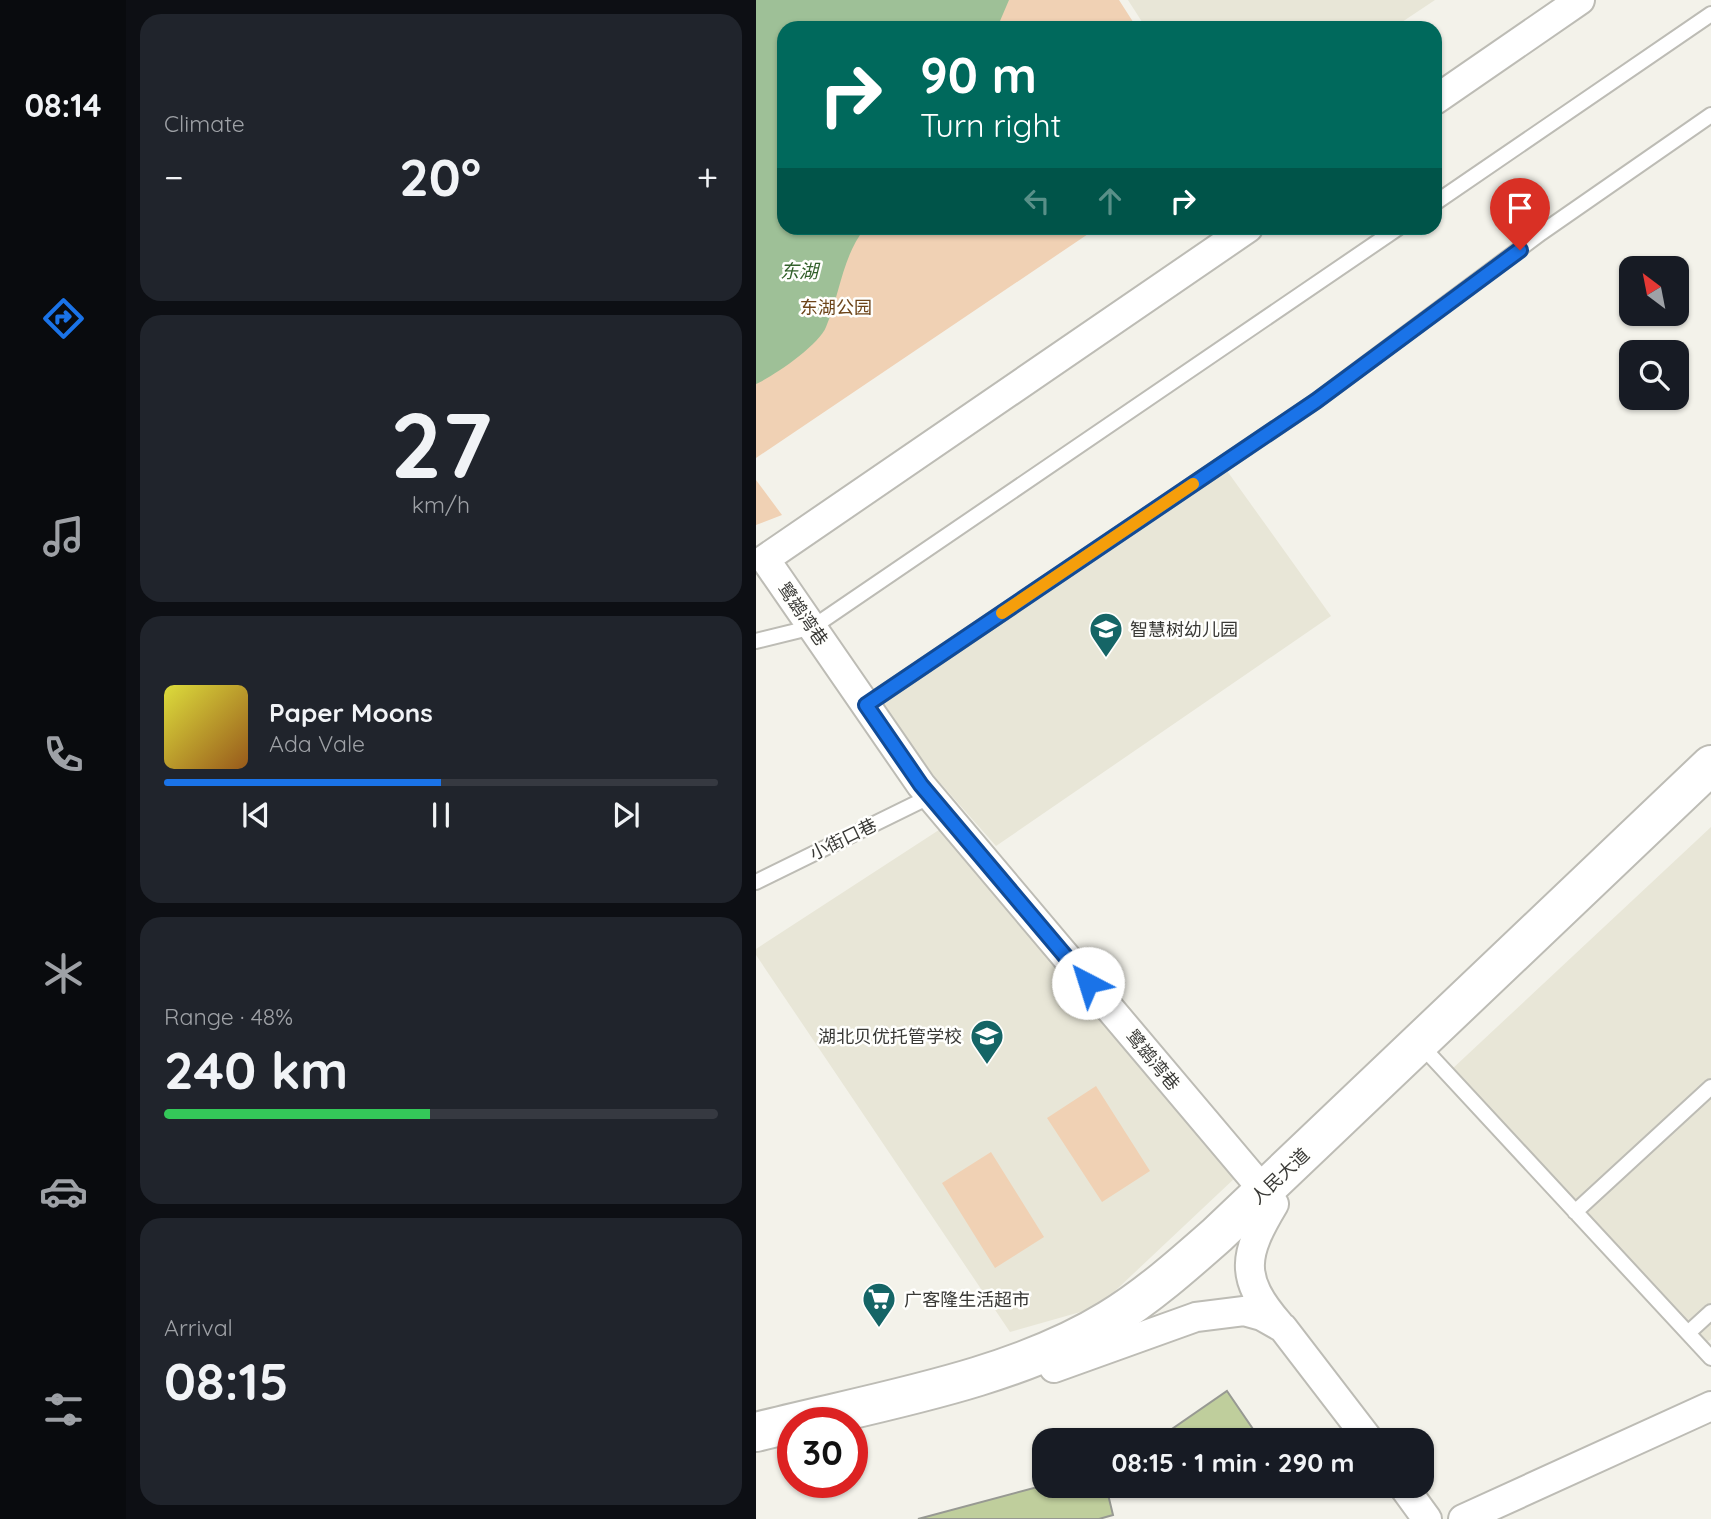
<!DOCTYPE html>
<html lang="en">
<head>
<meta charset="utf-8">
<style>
  :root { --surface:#171b24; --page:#20242c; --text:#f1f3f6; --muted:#9ea1a6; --line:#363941; --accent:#1a73e8 }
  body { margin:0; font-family:Quicksand,"Noto Sans SC",sans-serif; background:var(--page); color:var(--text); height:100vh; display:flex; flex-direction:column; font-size:26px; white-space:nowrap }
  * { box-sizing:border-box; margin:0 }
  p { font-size:23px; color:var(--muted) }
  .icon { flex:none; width:38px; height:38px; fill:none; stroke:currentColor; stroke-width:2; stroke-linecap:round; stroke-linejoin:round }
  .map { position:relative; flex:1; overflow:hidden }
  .panel { display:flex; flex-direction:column; gap:14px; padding:14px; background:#0d0f14; width:630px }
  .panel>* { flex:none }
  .top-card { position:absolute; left:21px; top:21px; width:665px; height:214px; border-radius:21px; box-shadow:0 2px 5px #0004; background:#00695c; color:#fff; overflow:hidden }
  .needle { width:46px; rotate:328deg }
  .fabs { position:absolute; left:863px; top:256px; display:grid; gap:14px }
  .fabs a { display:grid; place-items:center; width:70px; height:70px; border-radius:14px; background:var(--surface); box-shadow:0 2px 5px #0004; font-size:35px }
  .speed { position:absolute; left:21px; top:1407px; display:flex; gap:14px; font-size:35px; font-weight:700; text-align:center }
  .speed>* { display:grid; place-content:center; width:91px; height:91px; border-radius:50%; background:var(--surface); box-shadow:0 2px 5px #0004; line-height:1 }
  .speed .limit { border:10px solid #d22; background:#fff; color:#111 }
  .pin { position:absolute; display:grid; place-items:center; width:60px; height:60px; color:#fff; margin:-72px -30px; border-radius:50% 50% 50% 0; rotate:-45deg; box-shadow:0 0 7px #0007 }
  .pin .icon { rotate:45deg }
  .me { position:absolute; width:77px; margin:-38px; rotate:320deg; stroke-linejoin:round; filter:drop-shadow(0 0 5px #0008) }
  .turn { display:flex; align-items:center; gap:24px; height:147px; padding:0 28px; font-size:32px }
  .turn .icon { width:91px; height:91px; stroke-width:2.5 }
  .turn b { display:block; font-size:49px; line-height:60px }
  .lanes { display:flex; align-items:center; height:66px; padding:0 28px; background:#0003; justify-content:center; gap:35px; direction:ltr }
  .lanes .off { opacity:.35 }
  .big { font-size:52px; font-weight:700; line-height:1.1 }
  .panel .tile { flex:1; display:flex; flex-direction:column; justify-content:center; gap:10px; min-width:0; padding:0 24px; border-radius:21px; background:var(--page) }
  .panel .dial { align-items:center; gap:0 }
  .dial b { font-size:91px; line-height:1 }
  .song { display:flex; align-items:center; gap:21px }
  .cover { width:84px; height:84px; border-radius:10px; background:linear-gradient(135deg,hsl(60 70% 55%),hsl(30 70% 35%)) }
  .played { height:7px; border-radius:4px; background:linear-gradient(90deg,var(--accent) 50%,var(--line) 50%) }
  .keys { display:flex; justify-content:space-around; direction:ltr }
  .heat { display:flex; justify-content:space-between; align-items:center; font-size:38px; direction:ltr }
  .charge { height:10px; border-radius:5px; background:linear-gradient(90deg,#34c759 48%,var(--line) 0) }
  .trip { position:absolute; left:276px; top:1428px; width:402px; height:70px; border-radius:21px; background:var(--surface); box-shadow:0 2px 5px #0004; font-weight:700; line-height:70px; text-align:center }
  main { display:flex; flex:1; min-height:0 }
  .tabs { display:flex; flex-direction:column; width:126px; justify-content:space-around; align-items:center; background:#090b0e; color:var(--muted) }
  .tabs .icon { width:49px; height:49px }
  .tabs .current { color:var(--accent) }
  .tabs b { font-size:32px; color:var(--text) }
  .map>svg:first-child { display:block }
</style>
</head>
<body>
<main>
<nav class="tabs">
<b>08:14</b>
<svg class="icon current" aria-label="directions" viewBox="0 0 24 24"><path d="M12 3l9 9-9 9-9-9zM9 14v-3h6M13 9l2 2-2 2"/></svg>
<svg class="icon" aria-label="music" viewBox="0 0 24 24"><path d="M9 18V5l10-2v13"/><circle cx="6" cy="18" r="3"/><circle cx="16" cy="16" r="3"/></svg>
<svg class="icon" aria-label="phone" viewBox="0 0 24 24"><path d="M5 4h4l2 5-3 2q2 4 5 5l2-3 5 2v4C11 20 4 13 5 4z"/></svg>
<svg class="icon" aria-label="climate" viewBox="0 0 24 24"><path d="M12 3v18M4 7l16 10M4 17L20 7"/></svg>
<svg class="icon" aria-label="car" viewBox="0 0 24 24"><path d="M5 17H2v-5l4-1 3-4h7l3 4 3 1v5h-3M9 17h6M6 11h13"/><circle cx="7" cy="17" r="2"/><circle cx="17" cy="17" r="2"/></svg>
<svg class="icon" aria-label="filters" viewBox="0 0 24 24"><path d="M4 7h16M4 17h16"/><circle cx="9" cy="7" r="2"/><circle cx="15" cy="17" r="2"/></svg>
</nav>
<section class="panel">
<div class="tile"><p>Climate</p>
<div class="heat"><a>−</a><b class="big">20°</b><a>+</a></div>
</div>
<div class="tile dial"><b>27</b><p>km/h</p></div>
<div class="tile">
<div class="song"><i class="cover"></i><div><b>Paper Moons</b><p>Ada Vale</p></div></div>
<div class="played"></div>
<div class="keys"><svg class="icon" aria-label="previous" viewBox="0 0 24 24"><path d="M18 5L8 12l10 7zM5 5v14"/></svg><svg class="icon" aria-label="pause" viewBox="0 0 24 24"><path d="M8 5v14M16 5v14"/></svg><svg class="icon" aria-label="next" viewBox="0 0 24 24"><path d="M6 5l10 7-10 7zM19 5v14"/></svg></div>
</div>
<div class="tile"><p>Range · 48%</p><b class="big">240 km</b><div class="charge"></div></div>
<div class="tile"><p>Arrival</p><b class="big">08:15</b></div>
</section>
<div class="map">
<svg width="955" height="1519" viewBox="0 0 955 1519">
  <rect width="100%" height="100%" fill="#f3f2ea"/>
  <path fill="#e8e6d7" d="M372,0h307l-42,28h-247z
    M469,468l106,148 -335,230 -62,-70 -54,-74z
    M955,827v512l-7,6 -253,-275z
    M186,828l294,349 -138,130 -88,25 -254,-377v-6z"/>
  <path fill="#f0d1b4" d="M0,0h363l18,28h-353v200h313l-341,230z
    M0,480l26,35 -26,10z
    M340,1086l54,85 -48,31 -55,-84z
    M235,1152l53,85 -49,31 -53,-85z"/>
  <path fill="#9ec097" d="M0,0h253l-12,28h-213v200h81c-23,29 -25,66 -39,99 -7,18 -52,49 -70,57z"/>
  <path fill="#bfce9c" stroke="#979992" stroke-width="2" d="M471,1391l28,41 -13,8h-86z
    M289,1485l61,1 7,29 -14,4h-181z"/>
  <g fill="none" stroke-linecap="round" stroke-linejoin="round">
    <defs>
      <path id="service" d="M679,203l276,-189
        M0,641l57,-14 585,-399
        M110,705l450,-304 225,-168 170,-118
        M0,882l175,-86
        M674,1055l281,303
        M819,1212l136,-125
        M932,1333l23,-21"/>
      <path id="minor" d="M679,100l145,-100
        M492,228l-483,331 156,226 343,406
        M518,1204c-30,50 -36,73 5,120
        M298,1368l142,-51 48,-6 18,5 21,12 86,112
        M647,1486l24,33
        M707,1519l248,-113"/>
      <path id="secondary" d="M0,1432c113,-29 254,-51 353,-112 39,-24 74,-55 108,-85l494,-470"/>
    </defs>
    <use href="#service" stroke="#bdbcb5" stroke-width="18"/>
    <use href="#minor" stroke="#bdbcb5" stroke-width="32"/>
    <use href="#secondary" stroke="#bdbcb5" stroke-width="42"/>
    <use href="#service" stroke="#fff" stroke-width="14"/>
    <use href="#minor" stroke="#fff" stroke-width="28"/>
    <use href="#secondary" stroke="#fff" stroke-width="38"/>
  </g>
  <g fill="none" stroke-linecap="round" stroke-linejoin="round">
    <defs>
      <path id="route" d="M332,983l-167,-198 -55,-80 450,-304 204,-151"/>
    </defs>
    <use href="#route" stroke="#114b97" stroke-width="18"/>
    <use href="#route" stroke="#1a73e8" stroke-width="12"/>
    <path stroke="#f59e0b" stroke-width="12" d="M246,613l191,-129"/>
  </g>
  <defs>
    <symbol id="school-pin" viewBox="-11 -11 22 30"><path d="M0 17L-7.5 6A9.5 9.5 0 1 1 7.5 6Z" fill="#156566" stroke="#fffffd"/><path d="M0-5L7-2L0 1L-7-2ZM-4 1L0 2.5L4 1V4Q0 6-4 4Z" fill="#fff"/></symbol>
    <symbol id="supermarket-pin" viewBox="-11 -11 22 30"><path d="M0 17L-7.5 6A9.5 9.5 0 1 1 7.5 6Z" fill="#156566" stroke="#fffffd"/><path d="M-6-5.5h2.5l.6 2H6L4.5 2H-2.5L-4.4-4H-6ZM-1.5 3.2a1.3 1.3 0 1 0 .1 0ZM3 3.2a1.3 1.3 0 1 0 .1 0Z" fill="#fff"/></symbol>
  </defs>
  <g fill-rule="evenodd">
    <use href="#school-pin" x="331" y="610" width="38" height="52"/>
    <use href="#school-pin" x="212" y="1017" width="38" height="52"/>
    <use href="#supermarket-pin" x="104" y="1280" width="38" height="52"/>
  </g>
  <g text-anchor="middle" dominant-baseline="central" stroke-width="5" stroke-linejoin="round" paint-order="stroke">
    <g font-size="18" fill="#6d451a" stroke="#fffffd">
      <text x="80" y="307">东湖公园</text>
    </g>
    <g font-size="18" fill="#393936" stroke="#fffffd">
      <text transform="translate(47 614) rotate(55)">鹭鹚湾巷</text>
      <text transform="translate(87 839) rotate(-26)">小街口巷</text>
      <text transform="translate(397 1060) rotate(50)">鹭鹚湾巷</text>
      <text transform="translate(524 1176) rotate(-43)">人民大道</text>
    </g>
    <g font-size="18" fill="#393936" stroke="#fffffd" text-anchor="start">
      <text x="374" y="629">智慧树幼儿园</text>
      <text x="206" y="1036" text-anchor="end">湖北贝优托管学校</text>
      <text x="148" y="1299">广客隆生活超市</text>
    </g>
    <g font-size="19" font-style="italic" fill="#33612b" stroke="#fffffd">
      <text x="43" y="271">东湖</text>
    </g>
  </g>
</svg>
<div class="fabs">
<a><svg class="needle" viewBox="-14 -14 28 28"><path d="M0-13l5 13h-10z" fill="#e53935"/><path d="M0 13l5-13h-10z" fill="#9ea1a6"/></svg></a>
<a><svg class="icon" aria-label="search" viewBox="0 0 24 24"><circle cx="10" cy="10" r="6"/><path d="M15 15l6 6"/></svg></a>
</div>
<div class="speed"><div class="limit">30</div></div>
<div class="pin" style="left:764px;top:250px;background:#d93025"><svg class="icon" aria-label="arrive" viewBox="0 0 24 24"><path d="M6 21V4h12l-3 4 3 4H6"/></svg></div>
<svg class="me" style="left:332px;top:983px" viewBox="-20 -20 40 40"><circle r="19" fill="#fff"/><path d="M0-13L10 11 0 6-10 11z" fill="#1a73e8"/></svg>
<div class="trip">08:15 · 1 min · 290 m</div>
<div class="top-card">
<div class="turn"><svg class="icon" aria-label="right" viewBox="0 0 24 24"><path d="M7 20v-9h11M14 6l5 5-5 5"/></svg><div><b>90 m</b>Turn right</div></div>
<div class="lanes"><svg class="icon off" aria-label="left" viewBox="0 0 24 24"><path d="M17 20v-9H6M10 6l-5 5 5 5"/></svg><svg class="icon off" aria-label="ahead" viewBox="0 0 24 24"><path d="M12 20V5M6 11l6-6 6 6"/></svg><svg class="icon" aria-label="right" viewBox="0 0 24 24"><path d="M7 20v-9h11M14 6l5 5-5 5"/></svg></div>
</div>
</div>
</main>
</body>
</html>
